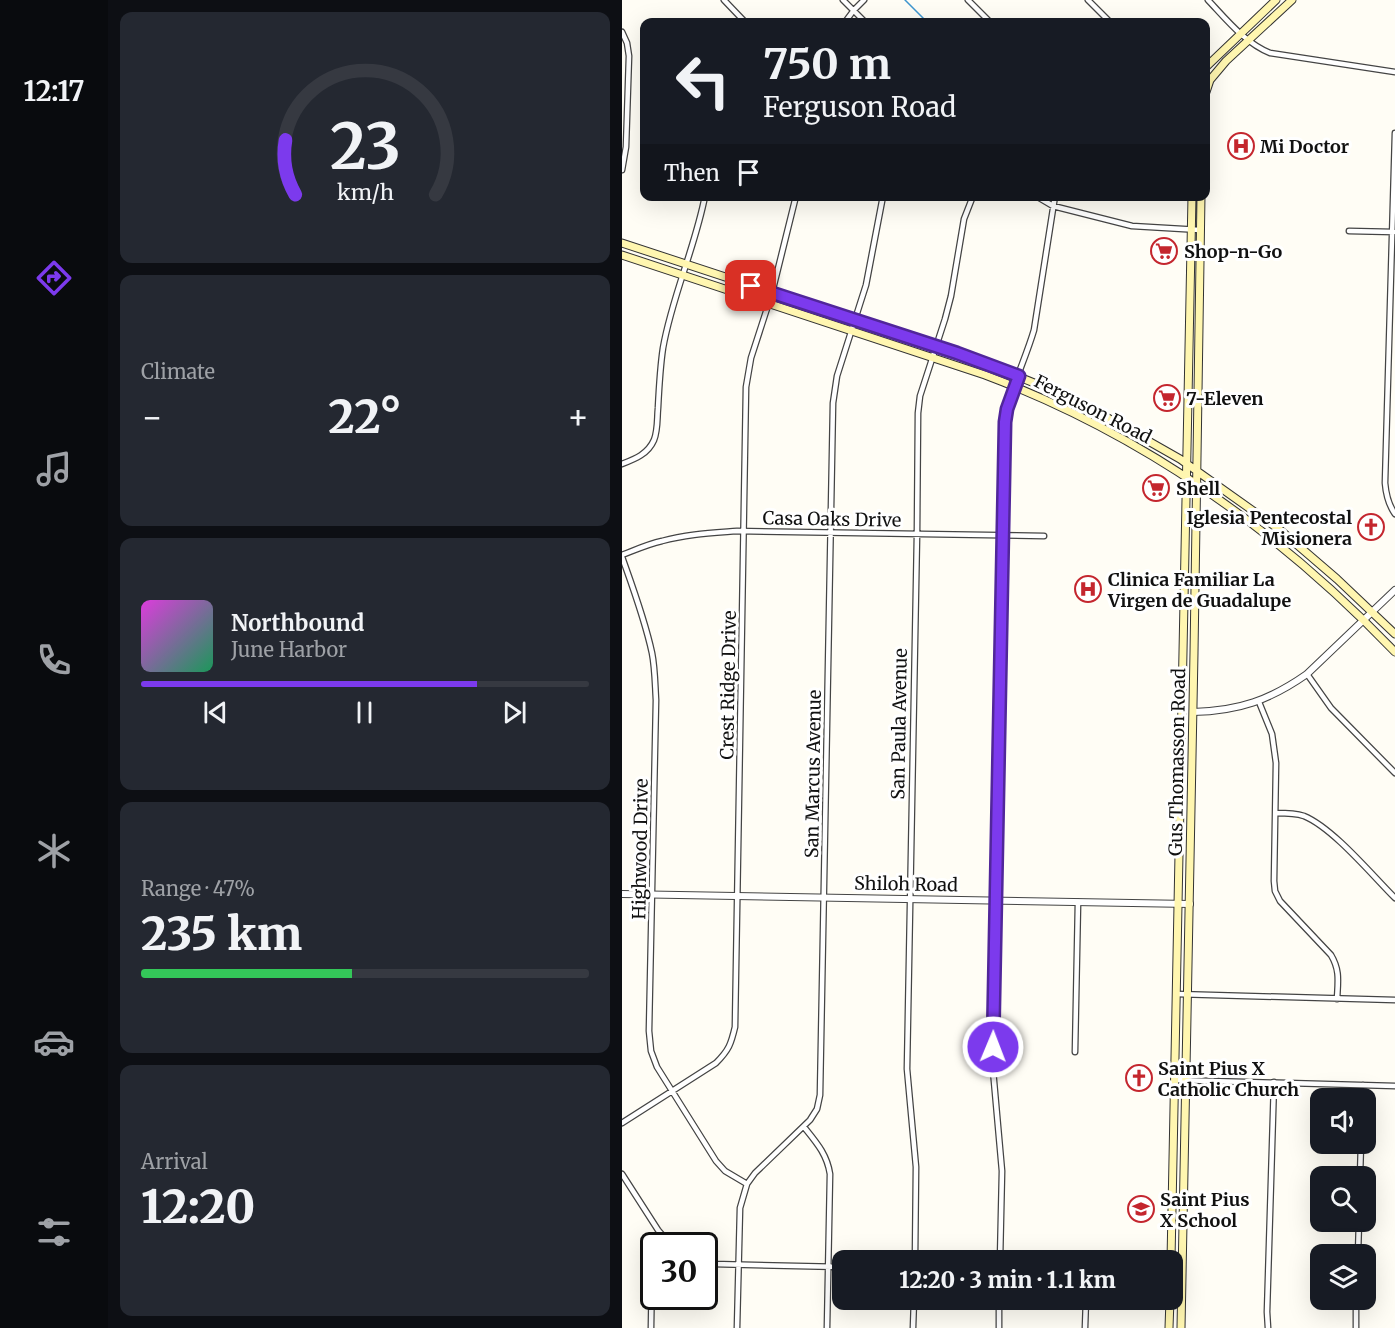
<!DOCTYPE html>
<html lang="en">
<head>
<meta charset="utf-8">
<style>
  :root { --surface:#171b24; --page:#242831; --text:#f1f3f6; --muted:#9ea1a6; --line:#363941; --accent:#7c3aed }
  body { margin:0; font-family:Merriweather,serif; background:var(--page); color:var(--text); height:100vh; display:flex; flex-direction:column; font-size:22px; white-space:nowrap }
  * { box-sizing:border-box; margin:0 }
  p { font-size:20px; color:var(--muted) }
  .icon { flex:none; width:33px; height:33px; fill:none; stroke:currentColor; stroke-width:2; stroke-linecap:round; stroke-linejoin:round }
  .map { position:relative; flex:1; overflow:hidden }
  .sheet { display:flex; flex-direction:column; gap:12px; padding:12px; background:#0d0f14; width:514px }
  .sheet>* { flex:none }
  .hud { position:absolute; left:18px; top:18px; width:570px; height:183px; border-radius:12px; box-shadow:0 6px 24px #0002; background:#171b24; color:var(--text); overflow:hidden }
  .tools { position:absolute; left:688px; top:1088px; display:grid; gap:12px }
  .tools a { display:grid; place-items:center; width:66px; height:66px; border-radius:12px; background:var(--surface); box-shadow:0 6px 24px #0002; font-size:30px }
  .speed { position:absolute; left:18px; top:1232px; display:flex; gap:12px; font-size:30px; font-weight:700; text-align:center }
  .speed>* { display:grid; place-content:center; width:78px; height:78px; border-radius:50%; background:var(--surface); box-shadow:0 6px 24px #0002; line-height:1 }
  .speed .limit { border:3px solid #111; border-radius:9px; background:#fff; color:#111 }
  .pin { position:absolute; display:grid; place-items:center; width:51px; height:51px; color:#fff; margin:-26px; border-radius:12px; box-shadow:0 3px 9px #0006 }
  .me { position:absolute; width:66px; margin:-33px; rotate:1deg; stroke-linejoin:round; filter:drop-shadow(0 0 4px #0008) }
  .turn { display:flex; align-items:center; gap:21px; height:126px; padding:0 24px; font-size:27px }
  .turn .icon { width:78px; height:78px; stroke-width:2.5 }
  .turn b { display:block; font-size:42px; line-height:51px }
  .then { display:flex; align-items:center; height:57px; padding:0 24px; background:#0003; gap:12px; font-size:22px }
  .big { font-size:45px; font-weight:800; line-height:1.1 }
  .sheet .card { flex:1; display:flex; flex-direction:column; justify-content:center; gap:9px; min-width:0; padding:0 21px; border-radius:12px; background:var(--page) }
  .sheet .dial { align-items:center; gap:0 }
  .dial svg { height:156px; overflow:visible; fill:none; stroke:var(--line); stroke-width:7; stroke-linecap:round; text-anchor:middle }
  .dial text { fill:var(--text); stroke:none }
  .song { display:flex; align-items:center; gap:18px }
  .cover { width:72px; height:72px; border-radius:9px; background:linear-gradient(135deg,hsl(300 70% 55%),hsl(150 70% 35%)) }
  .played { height:6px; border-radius:3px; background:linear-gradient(90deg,var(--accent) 75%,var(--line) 75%) }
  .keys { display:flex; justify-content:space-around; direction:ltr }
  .heat { display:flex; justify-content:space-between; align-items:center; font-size:33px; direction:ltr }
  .charge { height:9px; border-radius:4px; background:linear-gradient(90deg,#34c759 47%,var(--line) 0) }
  .trip { position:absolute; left:210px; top:1250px; width:351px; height:60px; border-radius:12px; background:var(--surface); box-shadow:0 6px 24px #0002; font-weight:800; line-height:60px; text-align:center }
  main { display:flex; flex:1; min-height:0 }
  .menu { display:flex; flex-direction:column; width:108px; justify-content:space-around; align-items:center; background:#090b0e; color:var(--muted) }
  .menu .icon { width:42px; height:42px }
  .menu .on { color:var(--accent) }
  .menu b { font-size:27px; color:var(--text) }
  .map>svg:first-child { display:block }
</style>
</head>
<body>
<main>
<nav class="menu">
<b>12:17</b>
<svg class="icon on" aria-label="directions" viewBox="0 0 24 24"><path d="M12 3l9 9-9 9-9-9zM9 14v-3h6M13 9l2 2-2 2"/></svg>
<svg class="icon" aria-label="music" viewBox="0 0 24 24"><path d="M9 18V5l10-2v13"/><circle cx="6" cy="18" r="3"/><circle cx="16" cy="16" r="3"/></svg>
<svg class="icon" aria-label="phone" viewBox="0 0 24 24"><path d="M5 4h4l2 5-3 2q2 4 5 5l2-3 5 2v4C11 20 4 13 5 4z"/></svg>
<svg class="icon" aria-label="climate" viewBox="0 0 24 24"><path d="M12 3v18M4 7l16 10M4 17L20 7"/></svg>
<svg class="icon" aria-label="car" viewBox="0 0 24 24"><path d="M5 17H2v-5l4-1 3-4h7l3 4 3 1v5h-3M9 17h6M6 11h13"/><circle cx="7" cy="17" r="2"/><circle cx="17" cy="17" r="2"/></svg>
<svg class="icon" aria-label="filters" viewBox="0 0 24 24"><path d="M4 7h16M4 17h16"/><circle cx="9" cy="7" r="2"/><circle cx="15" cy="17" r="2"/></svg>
</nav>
<section class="sheet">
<div class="card dial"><svg viewBox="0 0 100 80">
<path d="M14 69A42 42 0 1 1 86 69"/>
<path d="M14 69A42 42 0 0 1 9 41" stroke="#7c3aed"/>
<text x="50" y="56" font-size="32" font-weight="700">23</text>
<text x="50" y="72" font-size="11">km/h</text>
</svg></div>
<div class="card"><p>Climate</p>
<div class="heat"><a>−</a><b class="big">22°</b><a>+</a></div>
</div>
<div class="card">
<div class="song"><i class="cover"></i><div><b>Northbound</b><p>June Harbor</p></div></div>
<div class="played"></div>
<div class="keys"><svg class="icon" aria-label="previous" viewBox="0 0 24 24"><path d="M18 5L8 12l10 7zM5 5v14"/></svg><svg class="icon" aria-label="pause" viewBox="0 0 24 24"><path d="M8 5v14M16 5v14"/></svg><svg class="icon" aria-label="next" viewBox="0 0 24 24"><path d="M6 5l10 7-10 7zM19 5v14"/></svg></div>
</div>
<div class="card"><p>Range · 47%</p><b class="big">235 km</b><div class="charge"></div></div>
<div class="card"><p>Arrival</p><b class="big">12:20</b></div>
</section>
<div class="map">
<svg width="773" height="1328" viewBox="0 0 773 1328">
  <rect width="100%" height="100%" fill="#fffdf5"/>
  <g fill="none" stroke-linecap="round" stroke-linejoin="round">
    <path stroke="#3f96cf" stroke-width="1.5" d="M283,0l22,22"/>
    <defs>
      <path id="minor" d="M102,0l21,22
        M221,0l22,22
        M346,0l22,22
        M466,0l22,22
        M586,0c18,19 37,43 62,53l125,19
        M223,22l9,-12 10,-10
        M0,32l5,11 2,13 -3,91 -4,23
        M773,133l-10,350c1,12 3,21 10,31
        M414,196l17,10 79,20 68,4
        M727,231l45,1
        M0,464c13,-5 26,-10 32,-24 4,-10 3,-22 4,-32 1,-20 2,-40 5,-60 9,-52 32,-100 42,-152
        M0,555c13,-5 26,-11 40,-14 25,-7 49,-8 75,-10l307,5
        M0,557c11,31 23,63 30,96 3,15 3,31 4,47l-7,331 2,20 6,16 59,94 9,10 22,13
        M685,674l24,34 64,65
        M637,702l13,32 4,29 -2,118 1,10 5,10 51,54c9,15 7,26 6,44
        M654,813c9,0 19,0 28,3 29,12 67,58 91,82
        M554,994l219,6
        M453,1052l3,-150
        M552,1080l221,6
        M741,1098v-13
        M0,1123l94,-60c13,-13 15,-19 19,-36l11,-640 5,-29 21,-65 24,-97
        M182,1127c12,15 23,27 26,47l-3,154
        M0,1174l36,56 13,15
        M738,1176l1,-33
        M736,1254l1,-33
        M293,1260l1,-93 -9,-98 10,-535 1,-121 2,-17 25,-77 6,-23 13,-77 9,-23
        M378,1260l2,-89 -9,-101 12,-648c4,-31 20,-61 29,-92l21,-134
        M82,1263l9,1 129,3
        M550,1273h10
        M734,1299v29
        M29,1328l1,-59 2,-5
        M115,1328l3,-120 7,-24 8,-11 55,-53 7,-11 3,-14 13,-692 4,-27 29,-91 17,-89
        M291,1328l1,-29
        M377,1328v-29
        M463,1328l1,-29
        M646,1328l-1,-16 7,-230"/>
      <path id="tertiary" d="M571,712c46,-1 77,-12 114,-38l88,-84
        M0,894l568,10"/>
      <path id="secondary" d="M584,67l70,-67
        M584,92l4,-12 16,-19 66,-61
        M0,243l355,117 82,33 33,16 88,50 100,71 57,49 58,55
        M0,255l363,120c157,59 294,156 410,277
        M549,1260l21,-1064
        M547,1328l1,-29
        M559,1328l13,-675 7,-457"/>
    </defs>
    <use href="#minor" stroke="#444" stroke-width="7"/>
    <use href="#tertiary" stroke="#444" stroke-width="8"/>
    <use href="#secondary" stroke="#333" stroke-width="9"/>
    <use href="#minor" stroke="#fff" stroke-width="4.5"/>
    <use href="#tertiary" stroke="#fff" stroke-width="6"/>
    <use href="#secondary" stroke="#fff6b0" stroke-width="7"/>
  </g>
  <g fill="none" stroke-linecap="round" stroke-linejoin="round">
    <defs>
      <path id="route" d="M129,286l206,67 62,23 -12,33 -2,13 -12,625"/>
    </defs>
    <use href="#route" stroke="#51269a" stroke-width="15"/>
    <use href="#route" stroke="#7c3aed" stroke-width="10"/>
  </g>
  <defs>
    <symbol id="hospital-ring" viewBox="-11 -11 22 22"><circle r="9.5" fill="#fff" stroke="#c4262e" stroke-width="1.5"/><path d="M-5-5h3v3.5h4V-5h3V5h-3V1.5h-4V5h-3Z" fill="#c4262e"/></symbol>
    <symbol id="supermarket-ring" viewBox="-11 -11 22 22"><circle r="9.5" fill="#fff" stroke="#c4262e" stroke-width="1.5"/><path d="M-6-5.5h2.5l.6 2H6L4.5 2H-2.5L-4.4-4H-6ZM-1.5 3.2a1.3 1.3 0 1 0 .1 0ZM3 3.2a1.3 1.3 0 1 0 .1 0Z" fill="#c4262e"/></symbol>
    <symbol id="church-ring" viewBox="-11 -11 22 22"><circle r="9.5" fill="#fff" stroke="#c4262e" stroke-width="1.5"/><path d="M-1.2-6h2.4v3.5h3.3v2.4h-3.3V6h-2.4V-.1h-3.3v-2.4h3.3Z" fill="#c4262e"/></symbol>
    <symbol id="school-ring" viewBox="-11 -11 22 22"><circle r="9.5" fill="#fff" stroke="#c4262e" stroke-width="1.5"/><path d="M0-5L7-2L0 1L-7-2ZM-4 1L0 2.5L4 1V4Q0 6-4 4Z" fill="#c4262e"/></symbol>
  </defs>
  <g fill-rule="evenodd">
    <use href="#hospital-ring" x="604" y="131" width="30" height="30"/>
    <use href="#supermarket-ring" x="527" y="236" width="30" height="30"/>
    <use href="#supermarket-ring" x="530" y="383" width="30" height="30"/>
    <use href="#supermarket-ring" x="519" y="473" width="30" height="30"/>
    <use href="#church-ring" x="734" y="512" width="30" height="30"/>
    <use href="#hospital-ring" x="451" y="574" width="30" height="30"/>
    <use href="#church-ring" x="502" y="1063" width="30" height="30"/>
    <use href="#school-ring" x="504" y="1194" width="30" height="30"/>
  </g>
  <g text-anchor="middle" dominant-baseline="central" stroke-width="6" stroke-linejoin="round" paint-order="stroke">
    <g font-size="18" font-weight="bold" fill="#111" stroke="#fff" text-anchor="start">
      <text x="638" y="146">Mi Doctor</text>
      <text x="562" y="251">Shop-n-Go</text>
      <text x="564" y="398">7-Eleven</text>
      <text x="554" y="488">Shell</text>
      <text x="730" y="517" text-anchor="end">Iglesia Pentecostal<tspan x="730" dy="21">Misionera</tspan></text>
      <text x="486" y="579">Clinica Familiar La<tspan x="486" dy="21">Virgen de Guadalupe</tspan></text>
      <text x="536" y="1068">Saint Pius X<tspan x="536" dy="21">Catholic Church</tspan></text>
      <text x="538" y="1199">Saint Pius<tspan x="538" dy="21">X School</tspan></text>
    </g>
    <g font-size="18" fill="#111" stroke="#fff">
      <text transform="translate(471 409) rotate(27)">Ferguson Road</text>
      <text transform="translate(210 519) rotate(1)">Casa Oaks Drive</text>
      <text transform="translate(106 685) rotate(-89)">Crest Ridge Drive</text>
      <text transform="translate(277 724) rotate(-89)">San Paula Avenue</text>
      <text transform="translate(555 762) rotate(-89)">Gus Thomasson Road</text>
      <text transform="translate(191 774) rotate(-89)">San Marcus Avenue</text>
      <text transform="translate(18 849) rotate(-89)">Highwood Drive</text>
      <text transform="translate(284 884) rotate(1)">Shiloh Road</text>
    </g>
  </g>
</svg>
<div class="tools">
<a><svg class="icon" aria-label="sound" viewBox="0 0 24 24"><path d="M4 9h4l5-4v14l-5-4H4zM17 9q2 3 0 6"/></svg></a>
<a><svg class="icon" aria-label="search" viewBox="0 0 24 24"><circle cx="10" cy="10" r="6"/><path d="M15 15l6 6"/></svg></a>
<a><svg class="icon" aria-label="layers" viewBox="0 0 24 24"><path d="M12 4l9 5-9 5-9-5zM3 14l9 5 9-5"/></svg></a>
</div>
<div class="speed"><div class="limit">30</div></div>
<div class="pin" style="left:129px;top:286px;background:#d93025"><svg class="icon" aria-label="arrive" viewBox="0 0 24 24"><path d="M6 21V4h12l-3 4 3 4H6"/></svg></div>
<svg class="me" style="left:371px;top:1047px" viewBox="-20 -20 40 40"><circle r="17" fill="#7c3aed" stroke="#fff" stroke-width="3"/><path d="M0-11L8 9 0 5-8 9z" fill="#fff"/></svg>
<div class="trip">12:20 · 3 min · 1.1 km</div>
<div class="hud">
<div class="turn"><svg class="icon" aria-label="left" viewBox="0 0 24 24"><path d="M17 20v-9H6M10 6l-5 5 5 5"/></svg><div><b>750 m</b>Ferguson Road</div></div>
<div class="then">Then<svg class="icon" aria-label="arrive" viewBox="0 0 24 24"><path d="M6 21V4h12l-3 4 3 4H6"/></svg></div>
</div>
</div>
</main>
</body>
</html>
